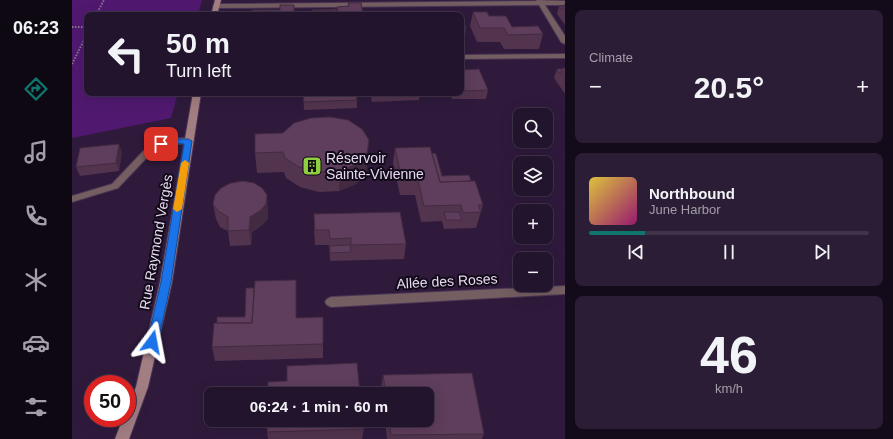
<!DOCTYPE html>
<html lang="en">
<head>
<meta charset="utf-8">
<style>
  :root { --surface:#23142d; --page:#2b1d35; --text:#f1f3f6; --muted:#a39eaa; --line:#403349; --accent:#0f766e }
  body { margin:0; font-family:Arial,sans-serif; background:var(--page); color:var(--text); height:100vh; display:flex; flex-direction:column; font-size:15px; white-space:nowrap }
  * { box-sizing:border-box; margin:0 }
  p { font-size:13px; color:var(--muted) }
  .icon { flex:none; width:22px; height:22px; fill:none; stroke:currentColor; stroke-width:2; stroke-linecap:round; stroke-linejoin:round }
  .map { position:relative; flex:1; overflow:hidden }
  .drawer { display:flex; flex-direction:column; gap:10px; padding:10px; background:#130b19; width:328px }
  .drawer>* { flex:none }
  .guide { position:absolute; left:12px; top:12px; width:380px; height:84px; border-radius:8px; box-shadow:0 4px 16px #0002,0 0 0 1px var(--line); background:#23142d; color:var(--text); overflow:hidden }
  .fabs { position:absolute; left:441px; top:108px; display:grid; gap:8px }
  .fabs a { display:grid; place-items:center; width:40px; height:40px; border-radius:8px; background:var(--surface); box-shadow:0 4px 16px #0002,0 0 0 1px var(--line); font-size:20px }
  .speed { position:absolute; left:12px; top:375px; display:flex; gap:8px; font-size:20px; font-weight:700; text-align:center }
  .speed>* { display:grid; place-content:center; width:52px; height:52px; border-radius:50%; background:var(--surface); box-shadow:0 4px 16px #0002,0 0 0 1px var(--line); line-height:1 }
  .speed .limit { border:6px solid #d22; background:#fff; color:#111 }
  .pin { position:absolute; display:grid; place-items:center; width:34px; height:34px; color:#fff; margin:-17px; border-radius:8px; box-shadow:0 2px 6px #0006 }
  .me { position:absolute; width:44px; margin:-22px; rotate:13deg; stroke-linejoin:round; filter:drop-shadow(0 0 3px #0008) }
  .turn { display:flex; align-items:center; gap:14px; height:84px; padding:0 16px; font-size:18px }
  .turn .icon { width:52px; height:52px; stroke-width:2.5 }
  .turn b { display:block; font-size:28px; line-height:34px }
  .big { font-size:30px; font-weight:800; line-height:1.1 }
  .drawer .widget { flex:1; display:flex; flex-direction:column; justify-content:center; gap:6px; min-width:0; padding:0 14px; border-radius:8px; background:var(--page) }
  .drawer .dial { align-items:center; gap:0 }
  .dial b { font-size:52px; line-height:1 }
  .song { display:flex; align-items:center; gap:12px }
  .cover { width:48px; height:48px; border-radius:6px; background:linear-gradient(135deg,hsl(50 70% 55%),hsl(320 70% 35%)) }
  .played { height:4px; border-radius:2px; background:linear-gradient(90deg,var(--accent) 20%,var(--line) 20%) }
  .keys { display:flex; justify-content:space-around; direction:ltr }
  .heat { display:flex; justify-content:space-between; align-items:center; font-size:22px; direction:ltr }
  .trip { position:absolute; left:132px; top:387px; width:230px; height:40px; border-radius:8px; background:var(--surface); box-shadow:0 4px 16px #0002,0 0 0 1px var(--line); font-weight:800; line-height:40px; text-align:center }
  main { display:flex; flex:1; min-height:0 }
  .dock { display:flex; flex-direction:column; width:72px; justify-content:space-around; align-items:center; background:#0e0812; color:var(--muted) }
  .dock .icon { width:28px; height:28px }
  .dock .current { color:var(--accent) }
  .dock b { font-size:18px; color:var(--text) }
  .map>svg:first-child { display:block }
</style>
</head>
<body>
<main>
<nav class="dock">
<b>06:23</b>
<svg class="icon current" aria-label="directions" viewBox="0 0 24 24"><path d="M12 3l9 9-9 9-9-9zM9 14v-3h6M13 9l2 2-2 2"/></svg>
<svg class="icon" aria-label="music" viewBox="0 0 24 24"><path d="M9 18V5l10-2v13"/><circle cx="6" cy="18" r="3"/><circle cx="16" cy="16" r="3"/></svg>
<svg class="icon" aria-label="phone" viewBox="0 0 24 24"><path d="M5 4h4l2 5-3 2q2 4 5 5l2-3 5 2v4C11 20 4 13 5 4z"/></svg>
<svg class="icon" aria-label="climate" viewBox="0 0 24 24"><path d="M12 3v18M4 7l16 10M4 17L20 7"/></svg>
<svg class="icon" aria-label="car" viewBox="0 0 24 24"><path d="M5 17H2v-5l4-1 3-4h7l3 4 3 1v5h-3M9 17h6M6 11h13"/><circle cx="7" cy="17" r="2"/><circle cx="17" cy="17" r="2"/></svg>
<svg class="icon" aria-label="filters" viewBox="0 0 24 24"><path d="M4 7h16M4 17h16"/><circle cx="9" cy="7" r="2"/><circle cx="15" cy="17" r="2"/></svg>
</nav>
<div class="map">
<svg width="493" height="439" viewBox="0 0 493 439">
  <rect width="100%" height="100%" fill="#2f1a3c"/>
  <path fill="#50196f" d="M0,0h130l-4,15h-111v78h91l-7,25 -99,20z"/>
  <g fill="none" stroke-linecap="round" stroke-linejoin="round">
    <defs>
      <path id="service" d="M97,138h19l4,3 -4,3h-18l-15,5 -37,39 -46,14v-6l40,-12 37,-39z"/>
      <path id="minor" d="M464,0l29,1v4h-20l20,31v8l-4,-2 -22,-37 -323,3 -3,-2 3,-2 321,-3z
        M493,54v4l-104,1v-4z
        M493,286v8l-234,13 -4,-2 -2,-3 2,-3 4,-2z"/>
      <path id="secondary" d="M143,0h6l-4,15h-6z
        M121,93h8l-29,189 -24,105 -19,52h-14l8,-21h4v-9l9,-22 24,-105z"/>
    </defs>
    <use href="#service" stroke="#493555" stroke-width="2"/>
    <use href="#minor" stroke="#493555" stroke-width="2"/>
    <use href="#secondary" stroke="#493555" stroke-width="2"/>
    <path stroke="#887793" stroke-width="2" stroke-dasharray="1.5 1.5" stroke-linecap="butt" d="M24,15l8,-15
      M0,27h15
      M0,64l15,-30"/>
    <use href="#service" fill="#755e61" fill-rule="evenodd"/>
    <use href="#minor" fill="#755e61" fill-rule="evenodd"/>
    <use href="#secondary" fill="#a27e83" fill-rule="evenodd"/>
  </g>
  <path fill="#52344f" d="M492,4h1v21l-8,-11 2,-8h4z
    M401,12l16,4 23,11 31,7 -4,15h-35l-4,-7h-23l-7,-16z
    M389,16l5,12 -2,15h-3z
    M491,68h2v26l-11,-16 3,-9h5z
    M389,70l27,20 -2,9h-34l-2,-6h11z
    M231,93h53l1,7v8l-53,2z
    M298,93h50l-1,7 -47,2z
    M297,140l-3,33 -10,11 -17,7 -20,1 -19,-5 -14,-9 -2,-6 -27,1 -2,-20z
    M323,148l37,5 10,23 29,5 12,24 -7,23 -32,1 -2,-8 -21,1 -6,-27h-15l-7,-32z
    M50,152l-3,19 -39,5 -4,-9z
    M141,204l55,6v9l-7,7 -9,6 -1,13 -21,1 -2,-15 -8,-4 -4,-8z
    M242,214l92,30 -2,15 -74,2 -1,-16h-14l-1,-16z
    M224,280v38l27,26v14l-108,3 -3,-14 5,-24 28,-6 9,-29z
    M400,373l12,61 -2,5h-95l-2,-19h42v-26h-45l-1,-5 2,-14z
    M292,429l-2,10h-94l-1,-7z"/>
  <path fill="#422b40" d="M297,140l-3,33 -10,11 -17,7 1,-20z
    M47,144l3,8 -3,19 -3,-8z
    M195,195l1,15v9l-7,7 -9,6 -1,13 -2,-15 1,-13z"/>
  <path fill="#5f3d5c" stroke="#422b40" d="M276,3h13l2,12h-50v-4h25l-1,-4 12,-1z
    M208,5h14v10h-42v-5h28z
    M487,6h4l-1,4z
    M265,9v2h-24v4l-1,-5z
    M387,12l2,3h-71v-2z
    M401,12h14l2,4h17l6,11 26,-1 5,8 -35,1 -4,-7h-24z
    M389,16l5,12 -5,1z
    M407,69l9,21 -27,1v-21z
    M485,69h5l-2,5z
    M231,93h53l1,7 -53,2z
    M258,117l18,3 14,9 7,11 -2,13 -10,11 -17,7 -21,1 -20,-5 -14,-9 -2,-6 -28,1v-19l28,-1 11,-10 17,-5z
    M47,144l-3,19 -40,4 4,-19z
    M358,147l10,35 35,-1 8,24h-5l3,7 -18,1 -2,-8 -37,1 -6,-26h-16l-7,-32z
    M360,153l4,1 6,22 27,-1 2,6 -31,1z
    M171,181l11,2 8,5 5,7 -1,9 -6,7 -10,6 -1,13 -21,1v-14l-10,-6 -5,-7 2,-9 6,-7 10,-5z
    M328,212l6,32 -55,1v-7l-21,1 -1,-9h-14l-1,-16z
    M372,212h15l3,8h-16z
    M278,245l1,7 -21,1v-7z
    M224,280v38l27,-1v27l-111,3 2,-24h38l3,-42z
    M174,288h8l-2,35h-35v-6h28z
    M285,363l3,31h-92v-12l19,-1v-15z
    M400,373l12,61 -93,1 -2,-15h38v-26h-41l-3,-19z
    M196,420h95l1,9 -97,3z"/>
  <path fill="#1a73e8" stroke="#114b97" d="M97,139h19l4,2 -21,141 -13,60 -2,3 -4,1 -4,-1 -1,-3 14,-60 23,-138 -14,-1 -9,4 -4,-3z"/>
  <path fill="#f59e0b" d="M113,160l4,3 -7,46 -5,3 -4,-3 8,-46z"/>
  <defs>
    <symbol id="building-square" viewBox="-11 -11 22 22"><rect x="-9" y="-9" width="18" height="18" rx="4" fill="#90cd41" stroke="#120a19"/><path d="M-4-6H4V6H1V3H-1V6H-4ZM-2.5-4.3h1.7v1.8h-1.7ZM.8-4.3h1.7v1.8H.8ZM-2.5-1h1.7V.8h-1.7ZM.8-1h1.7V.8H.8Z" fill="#111"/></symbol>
  </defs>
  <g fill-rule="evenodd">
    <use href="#building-square" x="229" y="155" width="22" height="22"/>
  </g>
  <g text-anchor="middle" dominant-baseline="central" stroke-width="4" stroke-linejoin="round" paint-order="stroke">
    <g font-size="14" fill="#e6daf0" stroke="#120a19" text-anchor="start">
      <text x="254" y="158">Réservoir<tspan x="254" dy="16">Sainte-Vivienne</tspan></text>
    </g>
    <g font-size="14" fill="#e6daf0" stroke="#120a19">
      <text transform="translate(84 242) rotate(-80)">Rue Raymond Vergès</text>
      <text transform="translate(375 281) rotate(-3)">Allée des Roses</text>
    </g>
  </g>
</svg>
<div class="fabs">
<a><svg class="icon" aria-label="search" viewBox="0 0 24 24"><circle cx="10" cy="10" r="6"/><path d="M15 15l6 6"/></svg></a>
<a><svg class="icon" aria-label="layers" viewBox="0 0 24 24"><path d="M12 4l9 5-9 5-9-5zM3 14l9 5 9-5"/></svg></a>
<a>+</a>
<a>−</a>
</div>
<div class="speed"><div class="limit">50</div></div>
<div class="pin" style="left:89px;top:144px;background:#d93025"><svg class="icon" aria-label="arrive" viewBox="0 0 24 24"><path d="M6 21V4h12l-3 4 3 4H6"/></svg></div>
<svg class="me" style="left:80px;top:342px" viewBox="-20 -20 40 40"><path d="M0-17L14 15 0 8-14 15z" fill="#1a73e8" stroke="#fff" stroke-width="4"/></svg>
<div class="trip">06:24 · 1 min · 60 m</div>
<div class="guide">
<div class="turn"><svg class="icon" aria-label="left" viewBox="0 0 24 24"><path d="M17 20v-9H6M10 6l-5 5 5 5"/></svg><div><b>50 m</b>Turn left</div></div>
</div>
</div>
<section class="drawer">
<div class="widget"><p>Climate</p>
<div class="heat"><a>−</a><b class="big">20.5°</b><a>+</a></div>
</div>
<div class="widget">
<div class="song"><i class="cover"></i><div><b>Northbound</b><p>June Harbor</p></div></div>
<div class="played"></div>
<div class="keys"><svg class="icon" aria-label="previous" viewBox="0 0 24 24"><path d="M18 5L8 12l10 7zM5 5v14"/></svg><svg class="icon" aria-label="pause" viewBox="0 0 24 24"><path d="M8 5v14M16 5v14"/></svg><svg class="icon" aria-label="next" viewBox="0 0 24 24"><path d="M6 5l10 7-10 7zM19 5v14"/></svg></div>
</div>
<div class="widget dial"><b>46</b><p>km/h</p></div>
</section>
</main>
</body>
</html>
